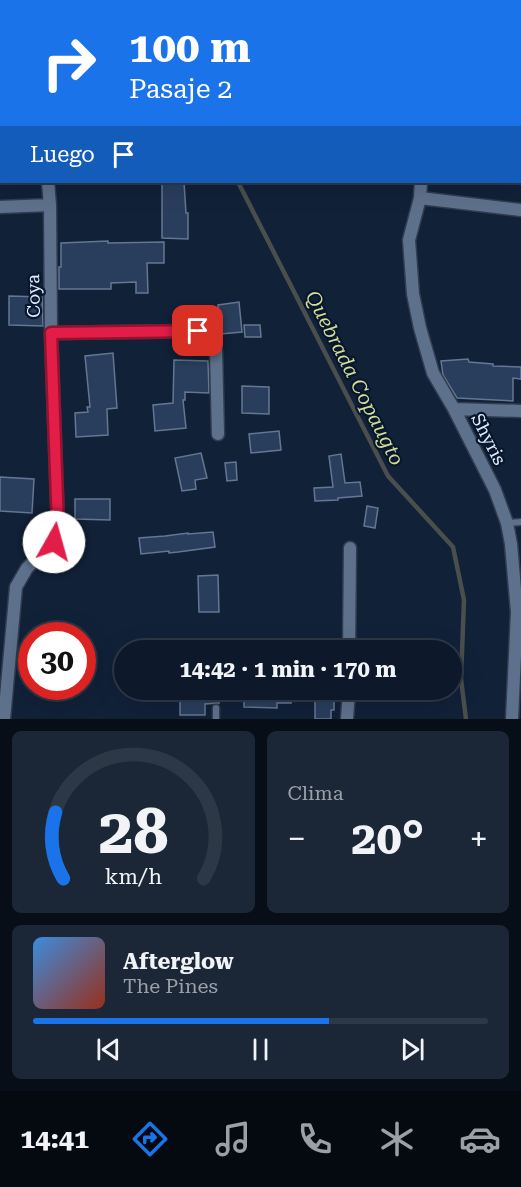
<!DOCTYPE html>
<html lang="es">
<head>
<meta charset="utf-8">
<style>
  :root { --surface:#0d192a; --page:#1b2636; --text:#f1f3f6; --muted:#9aa0a8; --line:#2d3847; --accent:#1a73e8 }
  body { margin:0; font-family:"Roboto Serif",serif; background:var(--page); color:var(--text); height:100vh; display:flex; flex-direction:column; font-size:22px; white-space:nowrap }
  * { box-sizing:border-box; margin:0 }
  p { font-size:20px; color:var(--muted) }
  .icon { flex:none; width:33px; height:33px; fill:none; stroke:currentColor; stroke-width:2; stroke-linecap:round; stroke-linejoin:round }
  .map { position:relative; height:719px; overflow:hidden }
  .panel { display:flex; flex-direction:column; gap:12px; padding:12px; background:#070e17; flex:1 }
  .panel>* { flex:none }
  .banner { position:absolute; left:0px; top:0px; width:522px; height:183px; box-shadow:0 6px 24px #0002,0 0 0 2px var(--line); background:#1a73e8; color:#fff; overflow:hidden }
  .speed { position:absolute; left:18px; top:622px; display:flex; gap:12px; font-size:30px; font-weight:700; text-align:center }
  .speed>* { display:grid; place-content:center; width:78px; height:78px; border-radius:50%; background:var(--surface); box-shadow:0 6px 24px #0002,0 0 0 2px var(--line); line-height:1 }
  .speed .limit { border:9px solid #d22; background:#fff; color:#111 }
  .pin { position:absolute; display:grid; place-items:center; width:51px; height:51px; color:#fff; margin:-26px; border-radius:12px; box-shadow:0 3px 9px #0006 }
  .me { position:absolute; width:66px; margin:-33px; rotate:7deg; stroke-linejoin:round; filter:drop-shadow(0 0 4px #0008) }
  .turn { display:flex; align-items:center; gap:21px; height:126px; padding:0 30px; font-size:27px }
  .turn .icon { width:78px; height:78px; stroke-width:2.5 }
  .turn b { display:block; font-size:42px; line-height:51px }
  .then { display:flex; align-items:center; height:57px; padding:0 30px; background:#0003; gap:12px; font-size:22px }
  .big { font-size:45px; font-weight:700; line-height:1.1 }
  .panel .card { flex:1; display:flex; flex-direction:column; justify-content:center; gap:9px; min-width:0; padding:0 21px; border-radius:9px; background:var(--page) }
  .panel .dial { align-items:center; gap:0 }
  .dial svg { height:156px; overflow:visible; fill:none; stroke:var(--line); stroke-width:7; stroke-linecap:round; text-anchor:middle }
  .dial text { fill:var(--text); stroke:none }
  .song { display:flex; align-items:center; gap:18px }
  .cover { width:72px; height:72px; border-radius:9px; background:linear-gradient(135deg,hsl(210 70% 55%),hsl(10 70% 35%)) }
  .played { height:6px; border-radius:3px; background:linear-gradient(90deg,var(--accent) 65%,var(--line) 65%) }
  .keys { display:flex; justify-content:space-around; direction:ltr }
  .heat { display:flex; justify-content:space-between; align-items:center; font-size:33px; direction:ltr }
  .panel .tiles { flex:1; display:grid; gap:12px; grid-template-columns:1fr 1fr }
  .card:last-child { grid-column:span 2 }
  .trip { position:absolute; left:114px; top:640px; width:348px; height:60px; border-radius:30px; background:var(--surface); box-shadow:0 6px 24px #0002,0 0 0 2px var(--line); font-weight:700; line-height:60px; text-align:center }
  .menu { display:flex; height:96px; justify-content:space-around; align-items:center; background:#050a11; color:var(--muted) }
  .menu .icon { width:42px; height:42px }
  .menu .on { color:var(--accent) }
  .menu b { font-size:27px; color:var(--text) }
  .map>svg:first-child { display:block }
</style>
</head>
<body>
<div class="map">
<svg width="521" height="719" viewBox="0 0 521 719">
  <rect width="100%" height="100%" fill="#112138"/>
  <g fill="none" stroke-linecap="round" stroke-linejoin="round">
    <path stroke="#4a4e4c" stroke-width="4.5" d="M206,0v2
      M238,182l150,294 65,71 11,53 -3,79 5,40"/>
  </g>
  <path fill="#293e5d" stroke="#647792" stroke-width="1.5" d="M162,182h22l2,31h2v26l-26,-1z
    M108,241v2l56,-1v21h-17l1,30h-12v-11l-25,1v6h-52v-22h2v-24z
    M9,296l33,1 1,29 -34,-1z
    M239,302l3,30 -21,2 -3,-29z
    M244,325h16l1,12h-16z
    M113,353l4,55 -10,1 1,26 -32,2 -1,-24 13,-1 -1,-5h3l-5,-51z
    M468,359l1,3 24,2v2l28,1v12l-8,-1v23l-56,-3 -14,-23 -2,-14z
    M174,360l34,1 1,32 -24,-1v8h-2l3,28 -31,3 -2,-26 20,-2z
    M242,386l27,1v27l-27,-1z
    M279,431l2,19 -30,3 -2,-19z
    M201,453l6,25 -12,2 1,9 -14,2 -7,-33z
    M341,454l4,29 15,-1 2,14 -24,2v2l-23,1 -1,-13 19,-1 -4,-31z
    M236,462l1,18 -10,1 -2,-18z
    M0,477l34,2 -2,34 -32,-2z
    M75,499h35v21l-35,-1z
    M367,506l11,2 -3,20 -11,-2z
    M213,532l2,15 -37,5 -9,1v-2l-28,3 -2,-16 26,-2 23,-3v1z
    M218,575l1,37h-20l-1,-36z
    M244,690h47v13h-14v5l-33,-1z
    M315,690h19v20h-3v9h-16z
    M180,693h39v10l-14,1v11h-25z"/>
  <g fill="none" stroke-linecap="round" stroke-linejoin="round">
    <defs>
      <path id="lane" d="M507,523l14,-1
        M216,708v11"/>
      <path id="street" d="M25,0v2
        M135,0v2
        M443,2v-2
        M421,182l-1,16 -11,42 4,54 7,34 13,45 21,36 41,81 12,33 4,21 6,68 -5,107
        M420,198l101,12
        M0,207l50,-2
        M51,333l147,-2c14,2 14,7 18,20l2,83
        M454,409l67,2
        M349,651l1,-103
        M4,719l12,-132 11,-19 27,-26 4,-15 -7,-194 -1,-128 -2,-23
        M347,719l2,-29"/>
    </defs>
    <use href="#lane" stroke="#323c4f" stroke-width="9"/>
    <use href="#street" stroke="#323c4f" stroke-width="15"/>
    <use href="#lane" stroke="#5e718c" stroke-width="6"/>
    <use href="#street" stroke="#5e718c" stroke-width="12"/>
  </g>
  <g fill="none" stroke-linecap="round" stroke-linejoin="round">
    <defs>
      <path id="route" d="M54,542l4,-15 -7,-194 147,-2"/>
    </defs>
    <use href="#route" stroke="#92132f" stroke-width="15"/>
    <use href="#route" stroke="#e11d48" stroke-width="10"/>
  </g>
  <g text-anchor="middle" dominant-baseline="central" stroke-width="4.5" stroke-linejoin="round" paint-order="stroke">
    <g font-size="18" fill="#e1ecfc" stroke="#08172d">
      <text transform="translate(33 296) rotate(-91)">Coya</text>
      <text transform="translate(489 439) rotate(63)">Shyris</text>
    </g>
    <g font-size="20" font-style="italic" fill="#d3dd98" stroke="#08172d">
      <text transform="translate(355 378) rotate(63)">Quebrada Copaugto</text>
    </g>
  </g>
</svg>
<div class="speed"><div class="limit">30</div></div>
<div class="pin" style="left:198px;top:331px;background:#d93025"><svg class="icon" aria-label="arrive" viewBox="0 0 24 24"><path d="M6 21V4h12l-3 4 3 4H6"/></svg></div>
<svg class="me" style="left:54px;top:542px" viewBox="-20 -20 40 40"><circle r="19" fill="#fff"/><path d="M0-13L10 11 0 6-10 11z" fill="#e11d48"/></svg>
<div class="trip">14:42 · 1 min · 170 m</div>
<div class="banner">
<div class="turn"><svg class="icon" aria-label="right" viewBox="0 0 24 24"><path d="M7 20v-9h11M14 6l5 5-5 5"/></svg><div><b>100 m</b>Pasaje 2</div></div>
<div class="then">Luego<svg class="icon" aria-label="arrive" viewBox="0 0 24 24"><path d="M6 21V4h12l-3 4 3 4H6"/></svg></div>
</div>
</div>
<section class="panel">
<div class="tiles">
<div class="card dial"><svg viewBox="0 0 100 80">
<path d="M14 69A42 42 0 1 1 86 69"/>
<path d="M14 69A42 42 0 0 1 10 35" stroke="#1a73e8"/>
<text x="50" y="56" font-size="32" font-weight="700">28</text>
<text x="50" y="72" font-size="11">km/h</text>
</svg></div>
<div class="card"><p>Clima</p>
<div class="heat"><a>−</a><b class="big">20°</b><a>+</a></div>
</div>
<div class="card">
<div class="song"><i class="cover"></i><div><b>Afterglow</b><p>The Pines</p></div></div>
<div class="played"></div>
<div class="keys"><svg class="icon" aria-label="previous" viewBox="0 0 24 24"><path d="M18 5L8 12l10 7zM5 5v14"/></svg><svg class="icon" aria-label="pause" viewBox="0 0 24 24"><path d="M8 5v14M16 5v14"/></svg><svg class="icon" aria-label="next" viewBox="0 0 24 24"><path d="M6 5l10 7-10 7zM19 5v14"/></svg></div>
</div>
</div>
</section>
<nav class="menu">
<b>14:41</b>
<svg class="icon on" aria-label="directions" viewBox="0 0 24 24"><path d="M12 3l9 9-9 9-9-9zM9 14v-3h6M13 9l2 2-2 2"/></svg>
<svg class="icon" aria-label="music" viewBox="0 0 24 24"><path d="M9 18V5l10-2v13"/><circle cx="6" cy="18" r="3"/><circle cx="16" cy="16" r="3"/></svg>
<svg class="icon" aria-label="phone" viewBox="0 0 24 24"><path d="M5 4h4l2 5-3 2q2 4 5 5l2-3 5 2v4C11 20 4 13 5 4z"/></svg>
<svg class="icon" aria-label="climate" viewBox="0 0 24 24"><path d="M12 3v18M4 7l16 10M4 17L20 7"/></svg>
<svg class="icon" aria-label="car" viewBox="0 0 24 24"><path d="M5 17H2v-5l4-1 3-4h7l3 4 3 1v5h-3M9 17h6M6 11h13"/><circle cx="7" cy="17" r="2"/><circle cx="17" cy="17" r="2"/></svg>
</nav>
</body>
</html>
